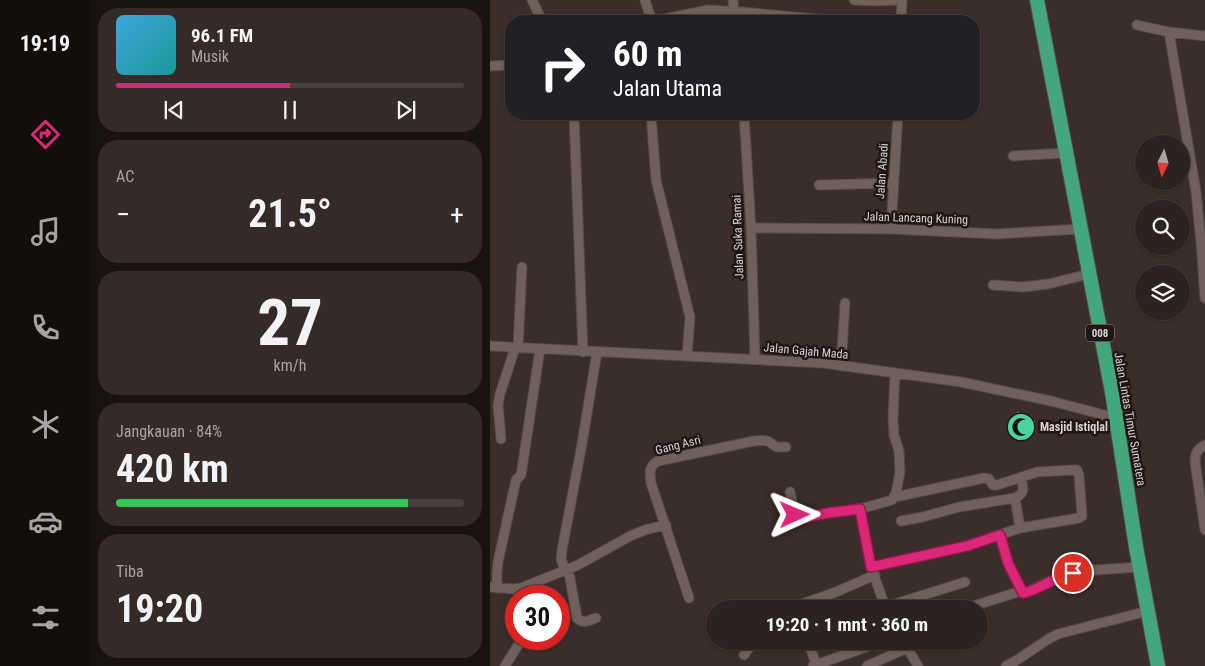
<!DOCTYPE html>
<html lang="id">
<head>
<meta charset="utf-8">
<style>
  :root { --surface:#2c221f; --page:#342a28; --text:#f1f3f6; --muted:#a6a4a4; --line:#483f3d; --accent:#db2777 }
  body { margin:0; font-family:"Roboto Condensed",sans-serif; background:var(--page); color:var(--text); height:100vh; display:flex; flex-direction:column; font-size:19px; white-space:nowrap }
  * { box-sizing:border-box; margin:0 }
  p { font-size:16px; color:var(--muted) }
  .icon { flex:none; width:28px; height:28px; fill:none; stroke:currentColor; stroke-width:2; stroke-linecap:round; stroke-linejoin:round }
  .map { position:relative; flex:1; overflow:hidden }
  .details { display:flex; flex-direction:column; gap:8px; padding:8px; background:#181311; width:400px }
  .details>* { flex:none }
  .guide { position:absolute; left:15px; top:15px; width:475px; height:105px; border-radius:20px; box-shadow:0 1px 4px #0004,0 0 0 1px var(--line); background:#202124; color:#fff; overflow:hidden }
  .needle { width:32px; rotate:185deg }
  .tools { position:absolute; left:645px; top:135px; display:grid; gap:10px }
  .tools a { display:grid; place-items:center; width:55px; height:55px; border-radius:50%; background:var(--surface); box-shadow:0 1px 4px #0004,0 0 0 1px var(--line); font-size:25px }
  .speed { position:absolute; left:15px; top:585px; display:flex; gap:10px; font-size:25px; font-weight:700; text-align:center }
  .speed>* { display:grid; place-content:center; width:65px; height:65px; border-radius:50%; background:var(--surface); box-shadow:0 1px 4px #0004,0 0 0 1px var(--line); line-height:1 }
  .speed .limit { border:8px solid #d22; background:#fff; color:#111 }
  .pin { position:absolute; display:grid; place-items:center; width:42px; height:42px; color:#fff; margin:-21px; border:2px solid #fff; border-radius:50%; box-shadow:0 1px 5px #0007 }
  .me { position:absolute; width:55px; margin:-28px; rotate:89deg; stroke-linejoin:round; filter:drop-shadow(0 0 4px #0008) }
  .turn { display:flex; align-items:center; gap:18px; height:105px; padding:0 25px; font-size:22px }
  .turn .icon { width:65px; height:65px; stroke-width:2.5 }
  .turn b { display:block; font-size:35px; line-height:42px }
  .big { font-size:38px; font-weight:700; line-height:1.1 }
  .details .tile { flex:1; display:flex; flex-direction:column; justify-content:center; gap:8px; min-width:0; padding:0 18px; border-radius:20px; background:var(--page) }
  .details .dial { align-items:center; gap:0 }
  .dial b { font-size:65px; line-height:1 }
  .song { display:flex; align-items:center; gap:15px }
  .cover { width:60px; height:60px; border-radius:8px; background:linear-gradient(135deg,hsl(200 70% 55%),hsl(180 70% 35%)) }
  .played { height:5px; border-radius:2px; background:linear-gradient(90deg,var(--accent) 50%,var(--line) 50%) }
  .keys { display:flex; justify-content:space-around; direction:ltr }
  .heat { display:flex; justify-content:space-between; align-items:center; font-size:28px; direction:ltr }
  .charge { height:8px; border-radius:4px; background:linear-gradient(90deg,#34c759 84%,var(--line) 0) }
  .trip { position:absolute; left:216px; top:600px; width:282px; height:50px; border-radius:25px; background:var(--surface); box-shadow:0 1px 4px #0004,0 0 0 1px var(--line); font-weight:700; line-height:50px; text-align:center }
  main { display:flex; flex:1; min-height:0 }
  .dock { display:flex; flex-direction:column; width:90px; justify-content:space-around; align-items:center; background:#120e0c; color:var(--muted) }
  .dock .icon { width:35px; height:35px }
  .dock .current { color:var(--accent) }
  .dock b { font-size:22px; color:var(--text) }
  .map>svg:first-child { display:block }
</style>
</head>
<body>
<main>
<nav class="dock">
<b>19:19</b>
<svg class="icon current" aria-label="directions" viewBox="0 0 24 24"><path d="M12 3l9 9-9 9-9-9zM9 14v-3h6M13 9l2 2-2 2"/></svg>
<svg class="icon" aria-label="music" viewBox="0 0 24 24"><path d="M9 18V5l10-2v13"/><circle cx="6" cy="18" r="3"/><circle cx="16" cy="16" r="3"/></svg>
<svg class="icon" aria-label="phone" viewBox="0 0 24 24"><path d="M5 4h4l2 5-3 2q2 4 5 5l2-3 5 2v4C11 20 4 13 5 4z"/></svg>
<svg class="icon" aria-label="climate" viewBox="0 0 24 24"><path d="M12 3v18M4 7l16 10M4 17L20 7"/></svg>
<svg class="icon" aria-label="car" viewBox="0 0 24 24"><path d="M5 17H2v-5l4-1 3-4h7l3 4 3 1v5h-3M9 17h6M6 11h13"/><circle cx="7" cy="17" r="2"/><circle cx="17" cy="17" r="2"/></svg>
<svg class="icon" aria-label="filters" viewBox="0 0 24 24"><path d="M4 7h16M4 17h16"/><circle cx="9" cy="7" r="2"/><circle cx="15" cy="17" r="2"/></svg>
</nav>
<section class="details">
<div class="tile">
<div class="song"><i class="cover"></i><div><b>96.1 FM</b><p>Musik</p></div></div>
<div class="played"></div>
<div class="keys"><svg class="icon" aria-label="previous" viewBox="0 0 24 24"><path d="M18 5L8 12l10 7zM5 5v14"/></svg><svg class="icon" aria-label="pause" viewBox="0 0 24 24"><path d="M8 5v14M16 5v14"/></svg><svg class="icon" aria-label="next" viewBox="0 0 24 24"><path d="M6 5l10 7-10 7zM19 5v14"/></svg></div>
</div>
<div class="tile"><p>AC</p>
<div class="heat"><a>−</a><b class="big">21.5°</b><a>+</a></div>
</div>
<div class="tile dial"><b>27</b><p>km/h</p></div>
<div class="tile"><p>Jangkauan · 84%</p><b class="big">420 km</b><div class="charge"></div></div>
<div class="tile"><p>Tiba</p><b class="big">19:20</b></div>
</section>
<div class="map">
<svg width="715" height="666" viewBox="0 0 715 666">
  <rect width="100%" height="100%" fill="#3b2d29"/>
  <path fill="#c6b4ae" d="M528,412l17,9 -10,20 -17,-9z"/>
  <g fill="none" stroke-linecap="round" stroke-linejoin="round">
    <defs>
      <path id="minor" d="M42,0l10,21
        M155,0l6,19 4,2 53,-11 33,2 98,9
        M243,0l1,21
        M364,0l21,1 25,-1
        M411,21l1,-21
        M647,25l32,7 36,4
        M679,32l27,160 5,50 4,56
        M0,66l21,-1
        M84,114l9,238
        M161,114l5,66 34,137 -3,38
        M254,114l7,114 4,131
        M523,156l52,-3
        M329,185l75,-2
        M261,228l140,1 106,5 83,-5
        M401,229l7,-115
        M503,285l30,2 25,-3 41,-10
        M0,346l333,17 138,19 90,19 65,17
        M28,348l4,-81
        M351,366l4,-63
        M11,439l-3,-34 2,-11 15,-46
        M715,445c-8,4 -10,9 -10,17l10,68
        M300,492l5,23 2,2 6,1 25,-5 32,-4
        M525,498l5,30
        M411,521l22,-4 36,-10 56,-9c11,-5 8,-11 6,-21
        M509,535l9,28 15,30 6,-2 32,-15 19,-5 60,-4
        M381,567l96,-21 53,-18 59,-10 3,-2 -3,-41 -2,-5h-3l-37,2 -40,13h-4l-4,-6 -5,-1 -89,19
        M77,569l3,9 7,40c6,6 12,3 19,0
        M75,570l-4,-11 1,-9 20,-106 15,-92
        M0,587l23,2 8,-1 57,-23 54,-30 16,-6 18,-4
        M7,588v-15l1,-11 18,-82 5,-5 1,-6 18,-120
        M199,598l-38,-115c-1,-9 -3,-17 7,-22l96,-20c11,-1 13,-2 22,6h10
        M395,607l80,-25
        M480,607l51,-16
        M298,609l48,-17 39,-17
        M396,609l-15,-42 -11,-58 32,-9 4,-7 4,-21 -1,-21 -5,-16 -1,-17 2,-44
        M318,641l8,23
        M413,641l15,25
        M254,655l7,-10 -2,-4
        M15,666l17,-27
        M323,666l70,-25
        M377,666l40,-18
        M516,666c19,-9 33,-23 52,-32l90,-23"/>
      <path id="highway" d="M547,0l75,392 24,155 22,119"/>
    </defs>
    <use href="#minor" stroke="#564a46" stroke-width="11"/>
    <use href="#highway" stroke="#564a46" stroke-width="16"/>
    <use href="#minor" stroke="#70605b" stroke-width="9"/>
    <use href="#highway" stroke="#44a77c" stroke-width="14"/>
  </g>
  <g fill="none" stroke-linecap="round" stroke-linejoin="round">
    <defs>
      <path id="route" d="M305,515l2,2 6,1 25,-5 32,-4 11,58 96,-21 33,-11 8,28 15,30c17,-3 32,-17 50,-20"/>
    </defs>
    <use href="#route" stroke="#8e194d" stroke-width="12"/>
    <use href="#route" stroke="#db2777" stroke-width="9"/>
  </g>
  <defs>
    <symbol id="mosque-disc" viewBox="-11 -11 22 22"><circle r="9.5" fill="#4bd49b" stroke="#1e1715"/><path d="M3.5-4.9A6 6 0 1 0 3.5 4.9A5 5 0 1 1 3.5-4.9Z" fill="#111"/></symbol>
  </defs>
  <g fill-rule="evenodd">
    <use href="#mosque-disc" x="515" y="411" width="32" height="32"/>
  </g>
  <g text-anchor="middle" dominant-baseline="central" stroke-width="5" stroke-linejoin="round" paint-order="stroke">
    <rect fill="#1e1715" stroke="#a29996" stroke-width="1" x="596" y="324.5" width="28" height="17" rx="4"/>
    <g font-size="11" font-weight="bold" fill="#dbd1ce">
      <text x="610" y="333">008</text>
    </g>
    <g font-size="12" fill="#dbd1ce" stroke="#1e1715">
      <text transform="translate(392 171) rotate(-86)">Jalan Abadi</text>
      <text transform="translate(426 218) rotate(2)">Jalan Lancang Kuning</text>
      <text transform="translate(248 237) rotate(-92)">Jalan Suka Ramai</text>
      <text transform="translate(316 351) rotate(5)">Jalan Gajah Mada</text>
      <text transform="translate(640 419) rotate(80)">Jalan Lintas Timur Sumatera</text>
      <text transform="translate(188 445) rotate(-14)">Gang Asri</text>
    </g>
    <g font-size="12" font-weight="bold" fill="#dbd1ce" stroke="#1e1715" text-anchor="start">
      <text x="550" y="427">Masjid Istiqlal</text>
    </g>
  </g>
</svg>
<div class="tools">
<a><svg class="needle" viewBox="-14 -14 28 28"><path d="M0-13l5 13h-10z" fill="#e53935"/><path d="M0 13l5-13h-10z" fill="#a6a4a4"/></svg></a>
<a><svg class="icon" aria-label="search" viewBox="0 0 24 24"><circle cx="10" cy="10" r="6"/><path d="M15 15l6 6"/></svg></a>
<a><svg class="icon" aria-label="layers" viewBox="0 0 24 24"><path d="M12 4l9 5-9 5-9-5zM3 14l9 5 9-5"/></svg></a>
</div>
<div class="speed"><div class="limit">30</div></div>
<div class="pin" style="left:583px;top:573px;background:#d93025"><svg class="icon" aria-label="arrive" viewBox="0 0 24 24"><path d="M6 21V4h12l-3 4 3 4H6"/></svg></div>
<svg class="me" style="left:305px;top:515px" viewBox="-20 -20 40 40"><path d="M0-17L14 15 0 8-14 15z" fill="#db2777" stroke="#fff" stroke-width="4"/></svg>
<div class="trip">19:20 · 1 mnt · 360 m</div>
<div class="guide">
<div class="turn"><svg class="icon" aria-label="right" viewBox="0 0 24 24"><path d="M7 20v-9h11M14 6l5 5-5 5"/></svg><div><b>60 m</b>Jalan Utama</div></div>
</div>
</div>
</main>
</body>
</html>
